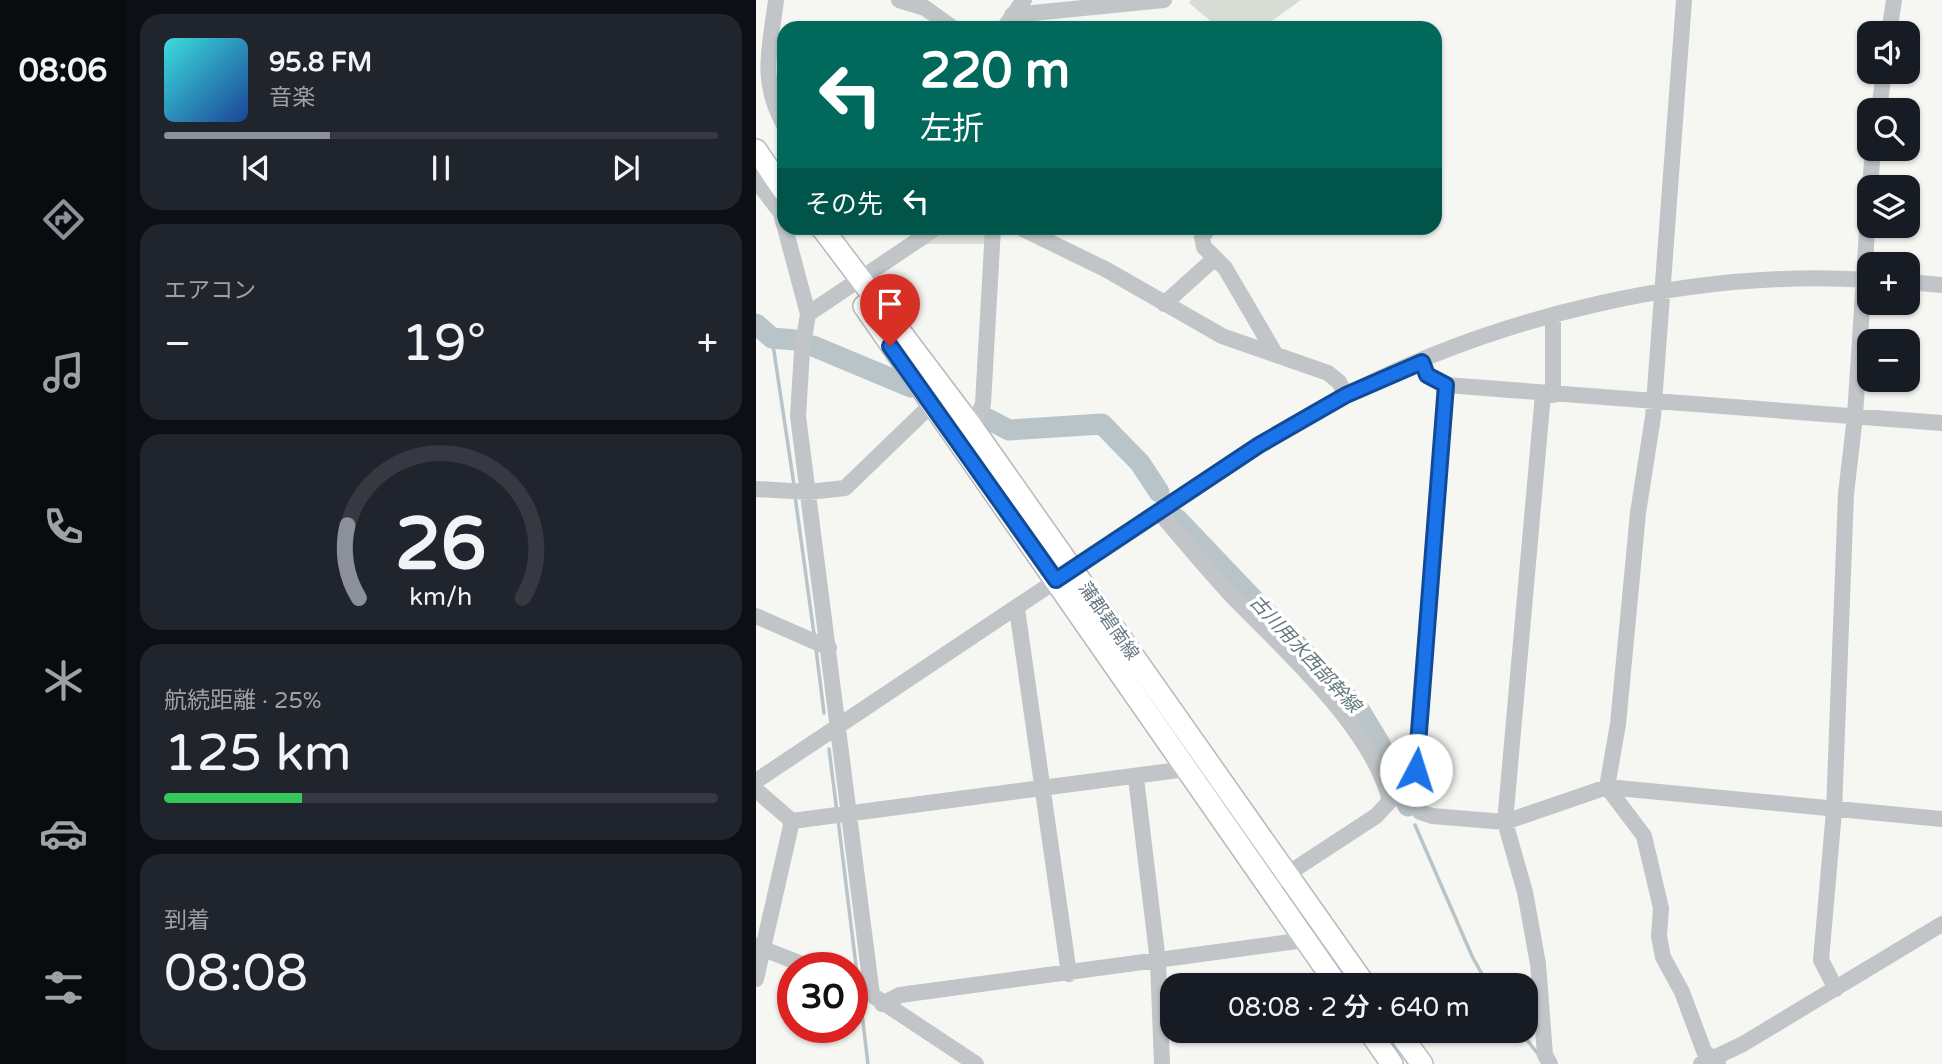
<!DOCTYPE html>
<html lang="ja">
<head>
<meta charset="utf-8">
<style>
  :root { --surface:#171b24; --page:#20242c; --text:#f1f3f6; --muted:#9ea1a6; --line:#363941; --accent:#8c9099 }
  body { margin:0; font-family:"Varela Round","Noto Sans JP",sans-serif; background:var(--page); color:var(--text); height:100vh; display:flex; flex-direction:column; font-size:26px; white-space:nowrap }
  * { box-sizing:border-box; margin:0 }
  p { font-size:23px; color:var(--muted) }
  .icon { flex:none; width:38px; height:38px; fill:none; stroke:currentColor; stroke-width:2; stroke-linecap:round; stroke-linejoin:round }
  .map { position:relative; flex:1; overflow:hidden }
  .details { display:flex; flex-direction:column; gap:14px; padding:14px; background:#0d0f14; width:630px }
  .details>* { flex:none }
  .banner { position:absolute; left:21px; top:21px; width:665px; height:214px; border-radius:21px; box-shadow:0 2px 5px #0004; background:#00695c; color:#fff; overflow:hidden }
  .buttons { position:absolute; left:1101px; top:21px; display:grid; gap:14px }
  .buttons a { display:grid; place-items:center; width:63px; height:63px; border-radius:14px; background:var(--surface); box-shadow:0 2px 5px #0004; font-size:35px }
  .speed { position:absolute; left:21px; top:952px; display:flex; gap:14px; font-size:35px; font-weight:700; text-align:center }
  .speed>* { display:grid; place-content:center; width:91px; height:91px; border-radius:50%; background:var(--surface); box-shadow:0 2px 5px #0004; line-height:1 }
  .speed .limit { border:10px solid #d22; background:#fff; color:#111 }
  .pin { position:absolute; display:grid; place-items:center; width:60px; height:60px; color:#fff; margin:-72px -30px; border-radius:50% 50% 50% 0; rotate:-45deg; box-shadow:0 0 7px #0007 }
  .pin .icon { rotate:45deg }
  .me { position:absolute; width:77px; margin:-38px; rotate:5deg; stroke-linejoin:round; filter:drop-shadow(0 0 5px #0008) }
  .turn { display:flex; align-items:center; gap:24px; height:147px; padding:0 28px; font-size:32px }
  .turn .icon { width:91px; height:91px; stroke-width:2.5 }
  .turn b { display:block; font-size:49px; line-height:60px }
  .then { display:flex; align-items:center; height:66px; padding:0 28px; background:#0003; gap:14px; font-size:26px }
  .big { font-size:52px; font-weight:600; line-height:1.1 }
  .details .widget { flex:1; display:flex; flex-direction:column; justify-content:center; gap:10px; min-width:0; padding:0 24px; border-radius:21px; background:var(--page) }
  .details .dial { align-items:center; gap:0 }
  .dial svg { height:182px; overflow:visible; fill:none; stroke:var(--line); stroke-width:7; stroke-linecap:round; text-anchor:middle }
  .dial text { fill:var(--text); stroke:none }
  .song { display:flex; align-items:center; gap:21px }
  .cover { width:84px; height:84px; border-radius:10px; background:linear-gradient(135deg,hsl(180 70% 55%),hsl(220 70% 35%)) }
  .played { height:7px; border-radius:4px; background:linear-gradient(90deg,var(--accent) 30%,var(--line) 30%) }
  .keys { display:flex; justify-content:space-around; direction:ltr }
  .heat { display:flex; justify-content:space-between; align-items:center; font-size:38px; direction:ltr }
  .charge { height:10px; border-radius:5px; background:linear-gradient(90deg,#34c759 25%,var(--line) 0) }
  .trip { position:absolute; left:404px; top:973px; width:378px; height:70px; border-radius:21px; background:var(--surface); box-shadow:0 2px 5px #0004; font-weight:600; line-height:70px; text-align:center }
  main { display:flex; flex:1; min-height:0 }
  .menu { display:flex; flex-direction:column; width:126px; justify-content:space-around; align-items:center; background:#090b0e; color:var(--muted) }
  .menu .icon { width:49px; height:49px }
  .menu .on { color:var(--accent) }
  .menu b { font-size:32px; color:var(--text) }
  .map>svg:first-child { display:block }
</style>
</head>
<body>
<main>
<nav class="menu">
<b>08:06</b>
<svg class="icon on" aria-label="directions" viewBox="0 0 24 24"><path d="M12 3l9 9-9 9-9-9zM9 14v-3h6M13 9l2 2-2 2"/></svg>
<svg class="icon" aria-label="music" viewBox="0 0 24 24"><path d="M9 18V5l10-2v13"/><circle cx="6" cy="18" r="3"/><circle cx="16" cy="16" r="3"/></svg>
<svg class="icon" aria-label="phone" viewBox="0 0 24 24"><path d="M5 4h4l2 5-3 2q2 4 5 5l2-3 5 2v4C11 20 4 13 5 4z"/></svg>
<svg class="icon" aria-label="climate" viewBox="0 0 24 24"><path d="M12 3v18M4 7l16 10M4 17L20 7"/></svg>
<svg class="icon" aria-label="car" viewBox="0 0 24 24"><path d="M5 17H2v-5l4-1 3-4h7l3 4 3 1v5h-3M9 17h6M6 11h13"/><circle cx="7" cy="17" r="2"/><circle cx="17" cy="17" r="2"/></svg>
<svg class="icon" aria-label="filters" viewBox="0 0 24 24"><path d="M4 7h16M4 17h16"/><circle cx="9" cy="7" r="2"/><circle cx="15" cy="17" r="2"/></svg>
</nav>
<section class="details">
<div class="widget">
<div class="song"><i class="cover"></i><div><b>95.8 FM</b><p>音楽</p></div></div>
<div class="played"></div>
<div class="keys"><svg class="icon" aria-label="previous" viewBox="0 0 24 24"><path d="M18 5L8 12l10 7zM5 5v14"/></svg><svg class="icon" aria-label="pause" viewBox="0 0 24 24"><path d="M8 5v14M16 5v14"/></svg><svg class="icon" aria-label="next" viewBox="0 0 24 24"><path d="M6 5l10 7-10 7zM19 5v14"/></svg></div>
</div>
<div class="widget"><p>エアコン</p>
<div class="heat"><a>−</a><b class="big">19°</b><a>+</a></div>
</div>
<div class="widget dial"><svg viewBox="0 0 100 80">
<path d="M14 69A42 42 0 1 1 86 69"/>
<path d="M14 69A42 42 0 0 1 9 37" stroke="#8c9099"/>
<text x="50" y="56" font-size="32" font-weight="700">26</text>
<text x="50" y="72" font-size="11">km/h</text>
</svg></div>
<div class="widget"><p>航続距離 · 25%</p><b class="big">125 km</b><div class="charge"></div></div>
<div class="widget"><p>到着</p><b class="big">08:08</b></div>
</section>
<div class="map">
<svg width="1186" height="1064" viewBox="0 0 1186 1064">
  <rect width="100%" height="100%" fill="#f6f6f3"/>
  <path fill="#d7ddd4" d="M435,0h110l-39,28h-43l-30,-25z
    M196,228h36l-2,16h-60z"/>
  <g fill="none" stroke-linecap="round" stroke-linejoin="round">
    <path stroke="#b8c4c7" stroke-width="3.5" d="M16,338l22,147
      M39,496l19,138
      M60,649l8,64
      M73,749l8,63
      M82,819l20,163
      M659,825l57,131 16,29
      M104,997l8,67
      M764,1031l18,23"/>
    <path stroke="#b8c4c7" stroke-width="21" d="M0,324l16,14 23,2
      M57,346l98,41
      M228,417l25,13 93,-6 38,39 19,29
      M421,519l183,192 20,33 28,62"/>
    <defs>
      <path id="major" d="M0,150l28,41
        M66,228l148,196 395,561
        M108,306l473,679
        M613,1031l23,33
        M642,1031l24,33"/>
    </defs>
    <use href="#major" stroke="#b4b9bc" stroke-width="24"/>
    <path stroke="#c1c5c8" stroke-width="16" d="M20,0c-6,49 -17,79 8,125
      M143,0l26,8 28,20
      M256,15l152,-15
      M248,28l20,-28
      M1133,33l5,-33
      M1123,110l5,-38
      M0,180l25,33 3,12
      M1114,187l3,-38
      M29,228l23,86 -6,37 -4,65 74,579
      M265,228l86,42 115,66 106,37 11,9 7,13
      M453,228l-7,9 2,10 21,21 51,87
      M1152,282l34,3
      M408,304l51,-46
      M52,314l128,-86
      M666,362l5,13 19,10 496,38
      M690,385l-32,410 6,17 12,4 73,6 102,-35 335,32
      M787,394l-38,428 20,70 13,72 7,91 5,9
      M797,395v-79
      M214,424l5,-3 8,-17 10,-176
      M0,489l53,3 36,-4 85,-82
      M403,512c24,28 48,57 73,84 53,55 140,131 158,205l-14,15 -107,70
      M261,609l52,365
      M0,616l73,32
      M380,778l22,184 4,102
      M0,781l503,-336c29,-17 57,-35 87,-50 153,-80 350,-126 523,-115
      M851,787l11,-63 20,-211 15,-96 31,-417
      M851,787l37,49 17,72 -2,28 4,21 19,35 22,59 14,13
      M0,790l36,31 394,-52
      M0,946l56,22
      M0,979l36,-158
      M96,986l20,9 104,69
      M1080,989l-15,-29 13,-149 12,-317 9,-78 14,-216
      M126,1004l18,-9 405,-55
      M945,1064l42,-20 199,-120"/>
    <use href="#major" stroke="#fff" stroke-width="21"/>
  </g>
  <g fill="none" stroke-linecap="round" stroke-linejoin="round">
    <defs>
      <path id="route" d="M134,346l166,234 203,-135 87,-50 76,-33 5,13 19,10 -30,385"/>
    </defs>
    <use href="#route" stroke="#114b97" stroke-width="18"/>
    <use href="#route" stroke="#1a73e8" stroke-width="12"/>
  </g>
  <g text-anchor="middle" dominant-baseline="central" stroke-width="7" stroke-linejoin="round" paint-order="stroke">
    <g font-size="18" fill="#667783" stroke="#fff">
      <text transform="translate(353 621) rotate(55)">蒲郡碧南線</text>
    </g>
    <g font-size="19" font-style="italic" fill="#62787f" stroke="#fff">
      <text transform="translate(549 654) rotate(47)">古川用水西部幹線</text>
    </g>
  </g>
</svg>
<div class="buttons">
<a><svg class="icon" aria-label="sound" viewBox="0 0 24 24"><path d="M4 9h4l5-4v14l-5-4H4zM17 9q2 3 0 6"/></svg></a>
<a><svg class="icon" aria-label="search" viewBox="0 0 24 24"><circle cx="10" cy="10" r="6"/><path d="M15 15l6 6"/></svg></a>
<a><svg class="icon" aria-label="layers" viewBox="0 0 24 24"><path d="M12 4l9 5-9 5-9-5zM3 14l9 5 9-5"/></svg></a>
<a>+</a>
<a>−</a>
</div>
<div class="speed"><div class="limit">30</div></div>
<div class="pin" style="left:134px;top:346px;background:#d93025"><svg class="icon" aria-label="arrive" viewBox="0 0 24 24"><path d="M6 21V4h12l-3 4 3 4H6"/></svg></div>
<svg class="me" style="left:660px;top:770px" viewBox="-20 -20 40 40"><circle r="19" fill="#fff"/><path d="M0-13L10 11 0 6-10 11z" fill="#1a73e8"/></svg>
<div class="trip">08:08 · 2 分 · 640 m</div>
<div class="banner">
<div class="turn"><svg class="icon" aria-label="left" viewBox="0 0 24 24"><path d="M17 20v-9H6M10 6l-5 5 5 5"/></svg><div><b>220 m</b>左折</div></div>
<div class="then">その先<svg class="icon" aria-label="left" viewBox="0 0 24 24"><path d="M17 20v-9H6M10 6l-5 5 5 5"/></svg></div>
</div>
</div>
</main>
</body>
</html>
